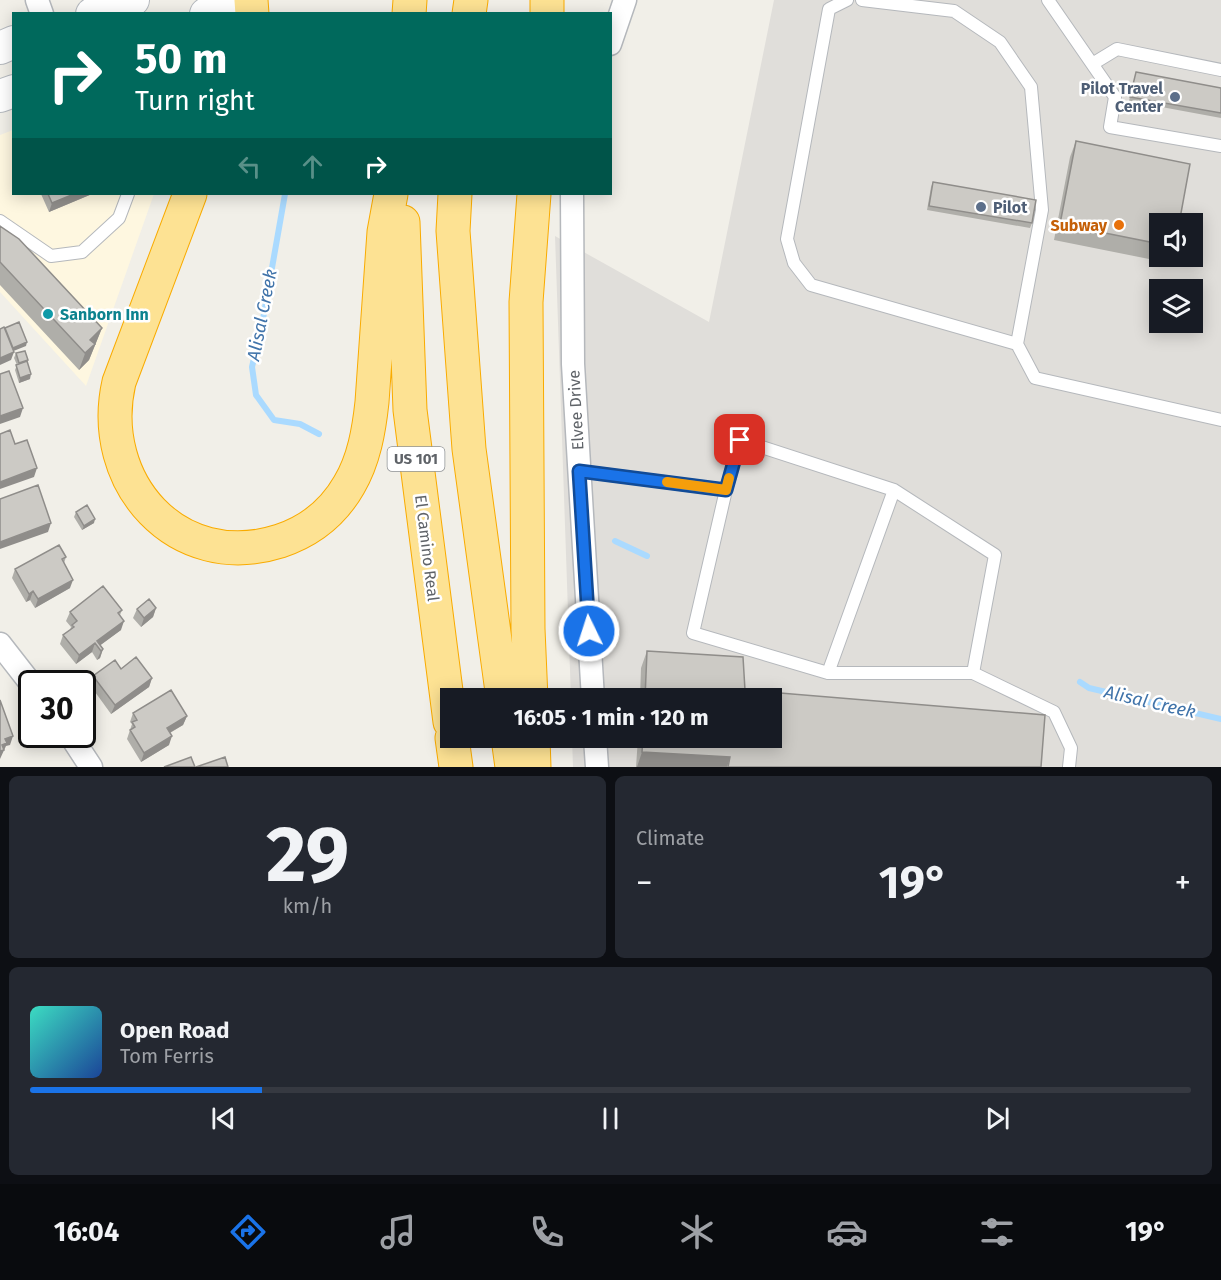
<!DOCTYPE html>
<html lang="en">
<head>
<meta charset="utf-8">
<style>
  :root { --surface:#171b24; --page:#242831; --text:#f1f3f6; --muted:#9ea1a6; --line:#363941; --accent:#1a73e8 }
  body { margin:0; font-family:"Fira Sans",sans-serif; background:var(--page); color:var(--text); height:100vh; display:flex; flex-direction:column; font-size:22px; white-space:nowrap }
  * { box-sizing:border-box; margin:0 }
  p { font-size:20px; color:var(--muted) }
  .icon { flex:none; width:33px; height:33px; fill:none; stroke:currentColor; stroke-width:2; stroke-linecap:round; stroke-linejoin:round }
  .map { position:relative; height:767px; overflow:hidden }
  .drawer { display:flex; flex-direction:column; gap:9px; padding:9px; background:#0d0f14; flex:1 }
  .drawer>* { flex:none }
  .top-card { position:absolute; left:12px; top:12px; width:600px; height:183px; border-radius:0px; box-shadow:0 3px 15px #0003; background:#00695c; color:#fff; overflow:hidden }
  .tools { position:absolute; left:1149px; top:213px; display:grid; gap:12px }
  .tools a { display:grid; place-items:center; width:54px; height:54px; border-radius:0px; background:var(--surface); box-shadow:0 3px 15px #0003; font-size:30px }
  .speed { position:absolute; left:18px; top:670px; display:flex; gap:12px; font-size:30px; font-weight:700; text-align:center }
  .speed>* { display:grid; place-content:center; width:78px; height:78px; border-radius:50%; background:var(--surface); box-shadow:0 3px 15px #0003; line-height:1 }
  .speed .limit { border:3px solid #111; border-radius:9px; background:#fff; color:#111 }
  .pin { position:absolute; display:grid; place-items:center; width:51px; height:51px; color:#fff; margin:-26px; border-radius:12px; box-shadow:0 3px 9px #0006 }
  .me { position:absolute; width:66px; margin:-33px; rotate:356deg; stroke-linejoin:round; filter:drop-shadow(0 0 4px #0008) }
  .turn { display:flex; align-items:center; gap:21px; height:126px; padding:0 24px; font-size:27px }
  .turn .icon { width:78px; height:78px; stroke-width:2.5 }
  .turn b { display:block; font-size:42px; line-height:51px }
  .lanes { display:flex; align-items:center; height:57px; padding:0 24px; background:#0003; justify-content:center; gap:30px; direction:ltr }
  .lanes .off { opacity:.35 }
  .big { font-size:45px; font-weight:700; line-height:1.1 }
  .drawer .card { flex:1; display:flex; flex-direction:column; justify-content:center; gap:9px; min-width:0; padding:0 21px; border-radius:9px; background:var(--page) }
  .drawer .dial { align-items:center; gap:0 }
  .dial b { font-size:78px; line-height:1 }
  .song { display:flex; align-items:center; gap:18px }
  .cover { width:72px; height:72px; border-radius:9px; background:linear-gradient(135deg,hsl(170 70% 55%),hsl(220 70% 35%)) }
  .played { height:6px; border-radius:3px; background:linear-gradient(90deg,var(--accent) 20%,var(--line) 20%) }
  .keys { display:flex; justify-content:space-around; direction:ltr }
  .heat { display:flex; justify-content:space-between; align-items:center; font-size:33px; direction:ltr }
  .drawer .tiles { flex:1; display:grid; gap:9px; grid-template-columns:1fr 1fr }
  .card:last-child { grid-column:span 2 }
  .trip { position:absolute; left:440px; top:688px; width:342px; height:60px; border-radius:0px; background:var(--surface); box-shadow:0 3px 15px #0003; font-weight:700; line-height:60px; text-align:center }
  .tabs { display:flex; height:96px; justify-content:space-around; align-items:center; background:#090b0e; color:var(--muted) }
  .tabs .icon { width:42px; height:42px }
  .tabs .on { color:var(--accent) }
  .tabs b { font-size:27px; color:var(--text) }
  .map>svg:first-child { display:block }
</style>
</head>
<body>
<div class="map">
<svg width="1221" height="767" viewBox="0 0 1221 767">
  <rect width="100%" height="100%" fill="#f1efe8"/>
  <path fill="#fef7e0" d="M13,130l1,64h140l-68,192 -86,-94v-157z"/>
  <path fill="#e0deda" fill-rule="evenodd" d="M774,0h447v767h-648l-1,-29h199v-39h-200l-16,-463 154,86zM1160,224h32v32h-32zM1160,290h32v32h-32z"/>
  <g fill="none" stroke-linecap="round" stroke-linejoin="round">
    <path stroke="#aadaff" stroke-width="6" d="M285,194l-22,125 -11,48 4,28 18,25 26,4 19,10
      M615,541l32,15
      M1080,682l9,6 132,31"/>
    <defs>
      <path id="lane" d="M847,0l-18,9 -42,230 7,24 17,22 206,59
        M862,0l92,11 46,31 31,45 11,123 -25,134 18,34 186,42
        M1048,0l67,97 -5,30 111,19
        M1094,63l23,-14 104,21
        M0,221l51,35 31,-4 37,-34 9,-24
        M579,471l147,19 -33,143 135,40h145l22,-118 -101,-65 -154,-50 -14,50
        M828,673l66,-183
        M973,673l81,39 17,36 -2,19"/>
      <path id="street" d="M37,0l5,14
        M610,44l15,-44
        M572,194l1,170 20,335
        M0,644l32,41
        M70,735l21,32
        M595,738l2,29"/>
      <path id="secondary" d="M92,14l41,-14
        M206,14l22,-14
        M0,48l14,-6
        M0,96l14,-5"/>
      <path id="highway" d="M251,0l1,14
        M409,14l1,-14
        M469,14l2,-14
        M547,14v-14
        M190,194l-71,188c-23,100 58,192 161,159 30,-10 53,-28 69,-56 15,-25 20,-55 23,-83l12,-170 7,-38
        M455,194l-2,37 16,218 34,250
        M403,222l7,188 40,312
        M531,699l-3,-70 -2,-327 8,-108
        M452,738l4,29
        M508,738l4,29
        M533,738l1,29"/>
    </defs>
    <use href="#lane" stroke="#b5b8bc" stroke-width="14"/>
    <use href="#street" stroke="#b5b8bc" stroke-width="25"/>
    <use href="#secondary" stroke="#b6babf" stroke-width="34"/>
    <use href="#highway" stroke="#f9ab00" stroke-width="35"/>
    <use href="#lane" stroke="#fff" stroke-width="12"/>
    <use href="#street" stroke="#fff" stroke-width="22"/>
    <use href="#secondary" stroke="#fff" stroke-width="32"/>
    <use href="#highway" stroke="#fde293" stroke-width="33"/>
  </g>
  <path fill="#afaea9" d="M1136,72l85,16v30l-92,-17z
    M1076,141l84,83v32h11l-2,7 -115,-23 16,-83z
    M933,182l99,41 -2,5 -103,-18 4,-23z
    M41,194h51l-43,18z
    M0,226l102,102 -13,32 -10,10 -79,-85z
    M16,353l12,7 -1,2 3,17 -11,4 -4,-13 2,-5 -3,-7z
    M76,512l18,11 -12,7 -8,-13z
    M66,557l-2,6 6,25 -35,20 -5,-8 -4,2 -14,-24 3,-9z
    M156,608l-3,9 -12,10 -8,-9 4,-9z
    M122,610l-2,5 1,15 -21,15 3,4 -3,9 -3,2 -5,-8 -16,12 -16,-20 3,-9 7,-5 1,-3 -5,-6 4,-9z
    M647,651l98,39 296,77h-405l2,-29h133v-39h-131l1,-31z
    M121,669l31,9 -3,9 -38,27 -21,-29 3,-9z
    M133,713l54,3 -4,9 -13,8 -1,12 -28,17 -14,-23 5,-15 -2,-2z"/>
  <path fill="#8f8d8a" d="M74,194h18l-43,18 3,-9z
    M102,328l-13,32 -10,10 11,-30z
    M27,342l-1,4 -15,6 2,-4z
    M14,352l-3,8 -11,5v-7z
    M31,374l-1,5 -11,4 1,-5z
    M23,408l-3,9 -20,7v-8z
    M37,468l-3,9 -34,12v-7z
    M95,519l-1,4 -12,7 2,-4z
    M51,523l-3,9 -48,17v-7z
    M73,580l-3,8 -35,20 3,-9z
    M33,591l-3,9 -4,2 3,-8z
    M156,608l-3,9 -12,10 3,-9z
    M124,621l-3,9 -23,17 -1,-6z
    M95,643l-3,9 -16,12 3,-9z
    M103,649l-3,9 -3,2 4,-9z
    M152,678l-3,9 -38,27 4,-9z
    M187,716l-4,9 -19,11 3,-8z
    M13,736l-3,9 -4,1 -6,13v-8l5,-12z
    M172,736l-3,9 -28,17 3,-9z
    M642,752l88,5 -3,10h-90z"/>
  <path fill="#cccac5" stroke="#8f8d8a" stroke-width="1.5" d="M1136,72l85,16v25l-91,-16z
    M1076,141l114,23 -11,60h-19v20l-100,-20z
    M933,182l103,18 -4,23 -103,-17z
    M48,194h26l-22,9z
    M0,226l19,13 83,89 -12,12 5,4 -10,9 -85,-91z
    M19,322l8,20 -14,6 -8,-20z
    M4,327l10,25 -14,6v-29z
    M25,351l3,9 -9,3 -3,-10z
    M27,361l4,13 -11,4 -4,-13z
    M9,371l14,37 -23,8v-42z
    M10,430l5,14 12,-4 10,28 -37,14v-48z
    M38,485l13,38 -51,19v-43z
    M87,505l8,14 -11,7 -8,-14z
    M59,545l7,12 -4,2 11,21 -35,19 -5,-8 -4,3 -14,-25z
    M103,586l19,24 -4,3 6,8 -27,20 6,8 -2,2 -6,-8 -16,12 -16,-20 11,-8 -2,-2 5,-4 -7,-9z
    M149,599l7,9 -12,10 -7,-9z
    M647,651l96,6 2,33 300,25 -4,52h-313l2,-10 -88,-5 1,-14h128v-39h-126z
    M136,657l16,21 -37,27 -22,-29 22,-16 6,9z
    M171,690l16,26 -20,12 5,8 -28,17 -14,-23 5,-3 -3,-5 5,-2 -4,-7z
    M0,700l13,36 -8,3 2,4 -5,2 2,5 -4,1z
    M191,757l4,10h-31z
    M225,757l3,10h-32z"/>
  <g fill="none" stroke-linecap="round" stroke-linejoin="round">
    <defs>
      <path id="route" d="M589,631l-10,-160 147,19 14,-50"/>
    </defs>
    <use href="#route" stroke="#114b97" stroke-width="15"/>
    <use href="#route" stroke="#1a73e8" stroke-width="10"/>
    <path stroke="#f59e0b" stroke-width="10" d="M667,482l59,8 3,-12"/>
  </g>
  <g fill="#5c6f8a" stroke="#fff" stroke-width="2">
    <circle cx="1175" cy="97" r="6"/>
    <circle cx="981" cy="207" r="6"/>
  </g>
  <circle fill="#e8710a" stroke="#fff" stroke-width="2" cx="1119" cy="225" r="6"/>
  <circle fill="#0f9aa8" stroke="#fff" stroke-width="2" cx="48" cy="314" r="6"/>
  <g text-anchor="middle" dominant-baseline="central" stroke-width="5" stroke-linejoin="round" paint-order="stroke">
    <rect fill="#fff" stroke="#8f9295" stroke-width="1.5" x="387.5" y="447" width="57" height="24" rx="4.5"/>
    <g font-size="15" font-weight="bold" fill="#5f6368">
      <text x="416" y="459">US 101</text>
    </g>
    <g font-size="16" font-weight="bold" fill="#4e5e75" stroke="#fff" text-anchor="end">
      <text x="1163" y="88">Pilot Travel<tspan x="1163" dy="18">Center</tspan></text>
      <text x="993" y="207" text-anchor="start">Pilot</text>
    </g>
    <g font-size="16" font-weight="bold" fill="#c56008" stroke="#fff" text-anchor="end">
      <text x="1107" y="225">Subway</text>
    </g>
    <g font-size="16" font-weight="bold" fill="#0d838f" stroke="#fff" text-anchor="start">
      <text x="60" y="314">Sanborn Inn</text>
    </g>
    <g font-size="16" fill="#5f6368" stroke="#fff">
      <text transform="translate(576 410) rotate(-93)">Elvee Drive</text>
      <text transform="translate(427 548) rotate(83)">El Camino Real</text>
    </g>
    <g font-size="18" font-style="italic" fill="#4174aa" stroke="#fff">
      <text transform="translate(262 315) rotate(-79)">Alisal Creek</text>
      <text transform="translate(1150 702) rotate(13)">Alisal Creek</text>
    </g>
  </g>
</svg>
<div class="tools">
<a><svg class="icon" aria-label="sound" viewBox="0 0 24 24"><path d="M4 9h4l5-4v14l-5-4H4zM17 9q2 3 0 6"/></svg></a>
<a><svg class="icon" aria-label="layers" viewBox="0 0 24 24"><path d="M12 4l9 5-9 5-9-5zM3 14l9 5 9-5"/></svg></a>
</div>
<div class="speed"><div class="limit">30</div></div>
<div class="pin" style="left:740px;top:440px;background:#d93025"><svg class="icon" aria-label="arrive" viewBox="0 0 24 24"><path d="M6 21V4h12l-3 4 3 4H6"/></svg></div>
<svg class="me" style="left:589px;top:631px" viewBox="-20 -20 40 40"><circle r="17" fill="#1a73e8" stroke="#fff" stroke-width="3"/><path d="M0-11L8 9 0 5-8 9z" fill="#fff"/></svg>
<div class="trip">16:05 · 1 min · 120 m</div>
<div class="top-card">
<div class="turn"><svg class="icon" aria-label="right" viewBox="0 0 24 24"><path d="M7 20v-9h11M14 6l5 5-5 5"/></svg><div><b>50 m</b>Turn right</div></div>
<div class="lanes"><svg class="icon off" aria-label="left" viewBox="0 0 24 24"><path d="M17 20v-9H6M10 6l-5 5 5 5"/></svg><svg class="icon off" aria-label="ahead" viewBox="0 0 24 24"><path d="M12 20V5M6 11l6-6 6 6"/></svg><svg class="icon" aria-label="right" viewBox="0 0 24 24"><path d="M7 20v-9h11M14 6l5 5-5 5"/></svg></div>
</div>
</div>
<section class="drawer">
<div class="tiles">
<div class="card dial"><b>29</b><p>km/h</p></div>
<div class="card"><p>Climate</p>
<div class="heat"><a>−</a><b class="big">19°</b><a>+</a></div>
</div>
<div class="card">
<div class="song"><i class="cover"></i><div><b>Open Road</b><p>Tom Ferris</p></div></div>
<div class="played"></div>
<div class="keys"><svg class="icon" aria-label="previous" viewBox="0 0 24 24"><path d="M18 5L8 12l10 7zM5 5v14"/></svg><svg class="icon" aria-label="pause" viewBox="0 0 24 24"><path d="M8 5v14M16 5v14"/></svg><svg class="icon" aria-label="next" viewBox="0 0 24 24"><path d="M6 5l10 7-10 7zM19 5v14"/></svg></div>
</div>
</div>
</section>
<nav class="tabs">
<b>16:04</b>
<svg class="icon on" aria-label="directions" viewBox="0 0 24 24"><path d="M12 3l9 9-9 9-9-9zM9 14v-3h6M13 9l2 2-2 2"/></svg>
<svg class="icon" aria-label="music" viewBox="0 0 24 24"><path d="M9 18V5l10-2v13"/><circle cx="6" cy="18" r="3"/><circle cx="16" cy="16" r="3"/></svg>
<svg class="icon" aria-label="phone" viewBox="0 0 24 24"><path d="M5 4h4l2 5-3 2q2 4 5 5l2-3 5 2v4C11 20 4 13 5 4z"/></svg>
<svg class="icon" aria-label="climate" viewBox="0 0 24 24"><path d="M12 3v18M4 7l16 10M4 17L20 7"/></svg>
<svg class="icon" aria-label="car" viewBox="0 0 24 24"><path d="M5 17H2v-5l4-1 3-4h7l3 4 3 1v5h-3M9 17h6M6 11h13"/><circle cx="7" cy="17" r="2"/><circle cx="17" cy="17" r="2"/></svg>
<svg class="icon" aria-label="filters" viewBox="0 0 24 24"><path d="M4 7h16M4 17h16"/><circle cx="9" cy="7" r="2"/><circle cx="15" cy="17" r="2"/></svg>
<b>19°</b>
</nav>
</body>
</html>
